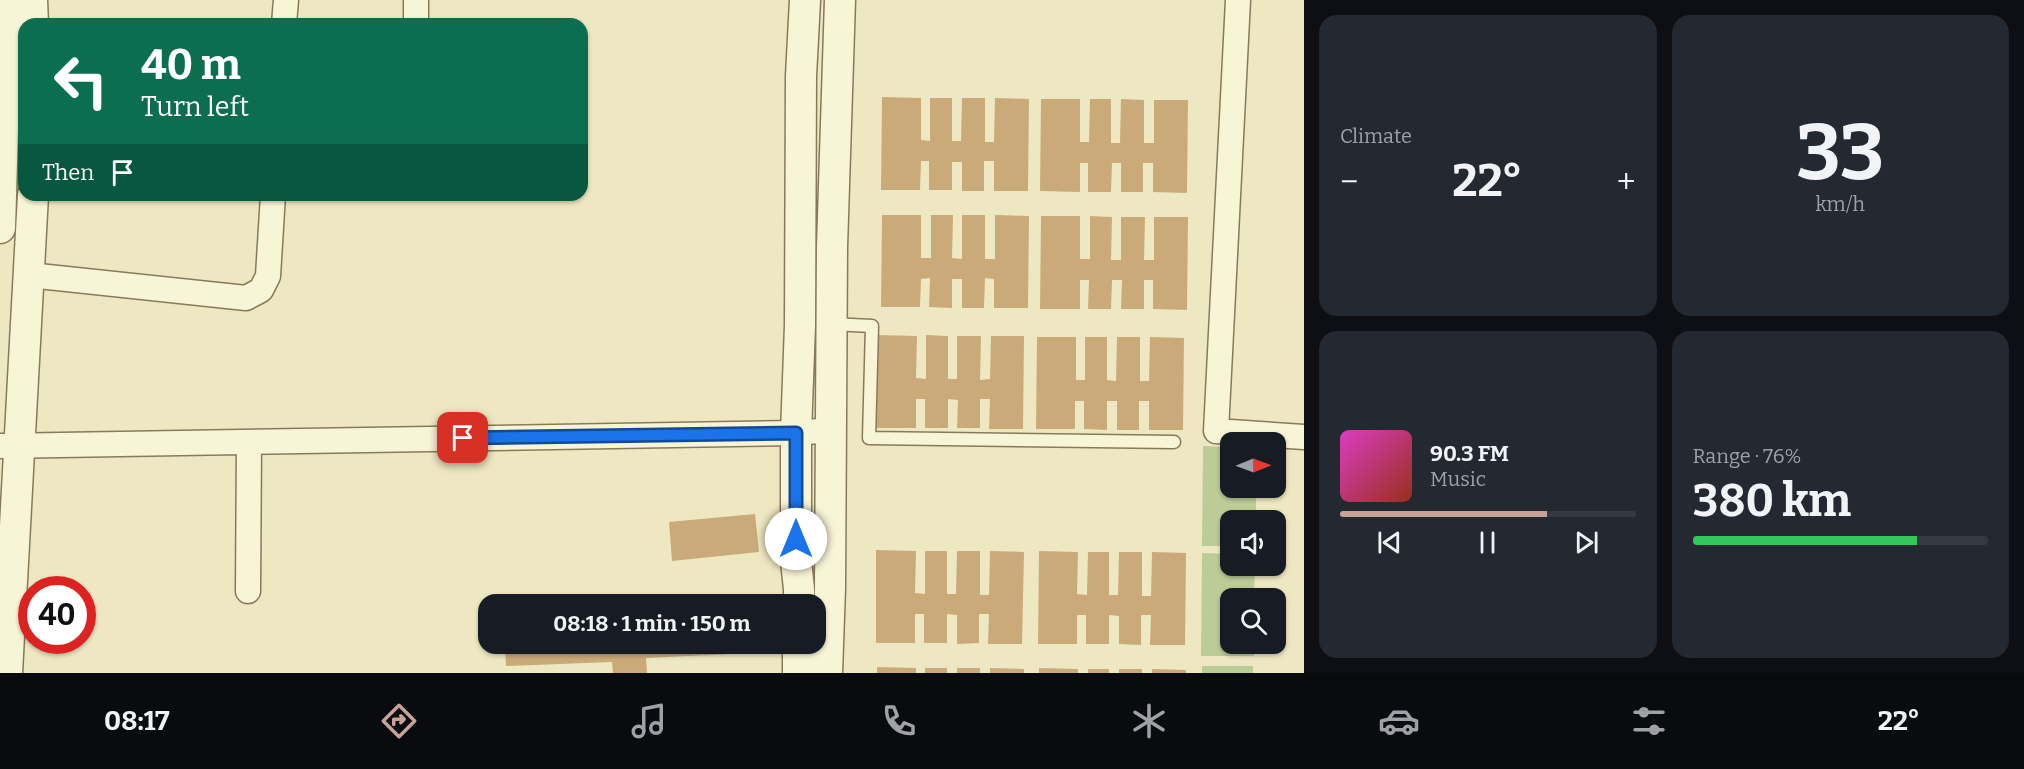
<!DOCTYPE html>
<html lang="en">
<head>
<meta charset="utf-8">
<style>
  :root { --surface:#171b24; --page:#242831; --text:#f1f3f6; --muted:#9ea1a6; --line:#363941; --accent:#c8a19a }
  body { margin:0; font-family:Bitter,serif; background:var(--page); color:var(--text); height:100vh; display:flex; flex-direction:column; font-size:22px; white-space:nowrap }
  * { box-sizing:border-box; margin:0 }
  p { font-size:20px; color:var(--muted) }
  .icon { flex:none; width:33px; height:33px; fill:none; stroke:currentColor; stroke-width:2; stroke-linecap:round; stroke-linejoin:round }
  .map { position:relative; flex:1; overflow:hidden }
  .drawer { display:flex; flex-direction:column; gap:15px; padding:15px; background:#0d0f14; width:720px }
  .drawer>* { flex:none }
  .top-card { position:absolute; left:18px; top:18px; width:570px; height:183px; border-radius:18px; box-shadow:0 2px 4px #0004; background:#0b6e4f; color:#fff; overflow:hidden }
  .needle { width:39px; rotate:89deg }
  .tools { position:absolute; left:1220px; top:432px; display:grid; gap:12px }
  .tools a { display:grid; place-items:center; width:66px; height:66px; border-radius:12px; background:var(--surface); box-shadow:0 2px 4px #0004; font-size:30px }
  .speed { position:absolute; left:18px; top:576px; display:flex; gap:12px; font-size:30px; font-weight:700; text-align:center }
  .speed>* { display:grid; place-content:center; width:78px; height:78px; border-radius:50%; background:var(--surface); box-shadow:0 2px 4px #0004; line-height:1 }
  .speed .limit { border:9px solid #d22; background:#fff; color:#111 }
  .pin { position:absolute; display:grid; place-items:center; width:51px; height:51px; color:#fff; margin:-26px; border-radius:12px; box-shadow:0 3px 9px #0006 }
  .me { position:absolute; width:66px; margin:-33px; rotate:0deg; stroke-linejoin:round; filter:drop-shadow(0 0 4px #0008) }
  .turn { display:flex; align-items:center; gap:21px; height:126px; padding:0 24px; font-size:27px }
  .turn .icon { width:78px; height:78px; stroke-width:2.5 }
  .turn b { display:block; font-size:42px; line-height:51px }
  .then { display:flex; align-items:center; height:57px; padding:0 24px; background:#0003; gap:12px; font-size:22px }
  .big { font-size:45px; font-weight:700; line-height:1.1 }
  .drawer .tile { flex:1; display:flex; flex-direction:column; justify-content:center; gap:9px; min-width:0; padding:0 21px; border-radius:18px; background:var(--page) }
  .drawer .dial { align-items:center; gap:0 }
  .dial b { font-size:78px; line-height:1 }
  .song { display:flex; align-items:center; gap:18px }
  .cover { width:72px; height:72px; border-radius:9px; background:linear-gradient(135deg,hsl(310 70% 55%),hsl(10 70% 35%)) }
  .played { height:6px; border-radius:3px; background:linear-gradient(90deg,var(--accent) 70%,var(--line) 70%) }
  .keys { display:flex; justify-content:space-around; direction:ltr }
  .heat { display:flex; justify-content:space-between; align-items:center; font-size:33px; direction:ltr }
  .charge { height:9px; border-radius:4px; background:linear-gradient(90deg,#34c759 76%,var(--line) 0) }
  .drawer .tiles { flex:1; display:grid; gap:15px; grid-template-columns:repeat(2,1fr) }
  .trip { position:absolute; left:478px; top:594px; width:348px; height:60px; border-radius:18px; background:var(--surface); box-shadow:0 2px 4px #0004; font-weight:700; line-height:60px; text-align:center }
  .tabs { display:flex; height:96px; justify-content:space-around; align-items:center; background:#090b0e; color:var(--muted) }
  .tabs .icon { width:42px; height:42px }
  .tabs .current { color:var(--accent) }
  .tabs b { font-size:27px; color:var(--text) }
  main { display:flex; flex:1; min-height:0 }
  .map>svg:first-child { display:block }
</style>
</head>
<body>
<main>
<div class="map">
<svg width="1304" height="673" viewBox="0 0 1304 673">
  <rect width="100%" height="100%" fill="#eee8c2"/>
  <path fill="#bccc96" d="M1203,446l27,1v41h26v32h-26v26h-28z
    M1202,553l28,1v12h25l-1,32h-24v46h24v12h-53z
    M1202,666h51v7h-51z"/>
  <path fill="#cbaa79" d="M882,97l39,1v42l9,1v-43h22v43h9l1,-43h23v44h9l1,-44 34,1 -1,92h-34v-30h-10v30h-22v-29h-10v28h-23v-29h-8l-1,29h-39z
    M1041,99h39v43h9l1,-43h21v44h9l1,-44 23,1v43h10v-43h34l-1,93 -34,-1v-29h-10v29h-22v-29h-9l-1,29h-23v-29h-8v29l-40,-1z
    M882,215h39v43h10v-43h22l-1,43 10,1v-44h23v44h10v-44l34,1 -1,92h-34v-29l-9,-1 -1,30h-22v-29h-10v29l-23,-1 1,-29 -9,1 -1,28h-39z
    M1041,216h39v43h10v-43l22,1 -1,43h10v-43h24l-1,43h10v-43h34l-1,93 -34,-1v-29h-9v29h-23l1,-29h-10l-1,29h-23l1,-29h-9v29h-40z
    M877,335l40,1 -1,42 10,1v-44l22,1v43h9v-43h24l-1,44 10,-1 1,-43h33l-1,93h-34l1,-30h-10v29h-23l1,-28 -10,-1v29h-23v-29h-9v29h-40z
    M1037,337h39v43h9v-43h22v43l9,1 1,-44h23v44h9l1,-44 34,1 -1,92h-34v-29h-10v29h-22v-29h-10v29l-23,-1v-28h-9v28h-39z
    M755,514l4,38 -87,9 -3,-39z
    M876,550l40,1 -1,42 10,1v-43h22v43h9l1,-43h23v44h9l1,-44 34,1 -2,92h-34l1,-30h-10v29l-22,1v-29l-10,-1v29h-23v-29h-9v29h-39z
    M1039,551l39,1 -1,42 10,1 1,-43h21v43h9l1,-43h23v44h9l1,-44 34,1 -1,92h-35l1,-30h-10v30l-22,-1v-28l-10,-1v29h-23v-29h-9v29h-39z
    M505,644h248v9l-107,5 1,15h-34l-1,-11 -106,4z
    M877,667l39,1v5h-39z
    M925,668h22v5h-22z
    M957,668h23v5h-23z
    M990,668l34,1v4h-34z
    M1039,668l39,1v4h-39z
    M1088,669h21v4h-21z
    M1119,669h23v4h-23z
    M1152,669l34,1v3h-34z"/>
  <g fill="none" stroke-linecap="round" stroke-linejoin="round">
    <defs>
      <path id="service" d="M831,324l41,2 -3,112 305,4"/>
      <path id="minor" d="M1238,0l-22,431 88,6
        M284,24l2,-24
        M416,24v-24
        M29,275l217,23 15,-8 7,-14 5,-81
        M0,446l796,-13 34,-3
        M248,591l1,-149"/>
      <path id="tertiary" d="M32,0l1,24
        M0,228l7,-228
        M799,604v-15l-3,-28v-128l4,-108 1,-249 4,-76
        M7,673l26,-478
        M798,673v-29
        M827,673l3,-85 2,-341 8,-247"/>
    </defs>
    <use href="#service" stroke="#877a5a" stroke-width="15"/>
    <use href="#minor" stroke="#877a5a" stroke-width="27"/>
    <use href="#tertiary" stroke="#877a5a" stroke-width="33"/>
    <use href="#service" stroke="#f8f4d6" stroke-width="12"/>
    <use href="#minor" stroke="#f8f4d6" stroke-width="24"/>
    <use href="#tertiary" stroke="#f8f4d6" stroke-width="30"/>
  </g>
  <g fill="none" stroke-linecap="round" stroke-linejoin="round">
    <defs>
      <path id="route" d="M463,438l333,-5v106"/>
    </defs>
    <use href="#route" stroke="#114b97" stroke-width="15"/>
    <use href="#route" stroke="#1a73e8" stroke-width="10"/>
  </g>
</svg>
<div class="tools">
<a><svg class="needle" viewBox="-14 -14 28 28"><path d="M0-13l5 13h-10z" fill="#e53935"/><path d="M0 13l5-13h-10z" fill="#9ea1a6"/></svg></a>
<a><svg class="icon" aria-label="sound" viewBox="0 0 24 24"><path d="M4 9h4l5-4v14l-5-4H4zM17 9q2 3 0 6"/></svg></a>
<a><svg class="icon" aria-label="search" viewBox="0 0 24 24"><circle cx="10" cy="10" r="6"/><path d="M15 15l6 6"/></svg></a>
</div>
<div class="speed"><div class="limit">40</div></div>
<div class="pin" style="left:463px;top:438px;background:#d93025"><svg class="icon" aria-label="arrive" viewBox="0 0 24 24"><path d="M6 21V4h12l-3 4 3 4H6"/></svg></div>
<svg class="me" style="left:796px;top:539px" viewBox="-20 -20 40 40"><circle r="19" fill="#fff"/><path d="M0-13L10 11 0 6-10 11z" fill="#1a73e8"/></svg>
<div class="trip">08:18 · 1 min · 150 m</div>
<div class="top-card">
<div class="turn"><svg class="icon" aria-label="left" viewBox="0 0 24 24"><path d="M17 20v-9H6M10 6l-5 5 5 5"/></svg><div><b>40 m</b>Turn left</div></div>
<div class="then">Then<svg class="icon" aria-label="arrive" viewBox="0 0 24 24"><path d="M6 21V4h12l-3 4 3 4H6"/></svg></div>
</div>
</div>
<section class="drawer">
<div class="tiles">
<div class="tile"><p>Climate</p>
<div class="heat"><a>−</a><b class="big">22°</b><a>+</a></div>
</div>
<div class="tile dial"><b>33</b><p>km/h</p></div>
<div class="tile">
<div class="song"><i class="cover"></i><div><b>90.3 FM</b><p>Music</p></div></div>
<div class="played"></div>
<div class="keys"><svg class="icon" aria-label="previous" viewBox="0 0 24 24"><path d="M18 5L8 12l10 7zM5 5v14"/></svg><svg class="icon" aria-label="pause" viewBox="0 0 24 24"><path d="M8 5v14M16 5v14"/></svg><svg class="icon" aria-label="next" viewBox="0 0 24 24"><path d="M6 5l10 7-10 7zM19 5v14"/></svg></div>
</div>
<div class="tile"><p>Range · 76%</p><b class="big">380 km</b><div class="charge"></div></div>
</div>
</section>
</main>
<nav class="tabs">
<b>08:17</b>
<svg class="icon current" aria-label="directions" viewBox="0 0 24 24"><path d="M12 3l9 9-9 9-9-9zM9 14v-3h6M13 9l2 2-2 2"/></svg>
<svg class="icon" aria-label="music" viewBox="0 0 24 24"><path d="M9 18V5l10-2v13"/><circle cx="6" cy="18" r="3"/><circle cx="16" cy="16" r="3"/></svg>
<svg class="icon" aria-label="phone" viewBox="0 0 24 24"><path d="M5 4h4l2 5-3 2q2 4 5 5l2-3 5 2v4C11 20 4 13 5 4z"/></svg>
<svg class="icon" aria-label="climate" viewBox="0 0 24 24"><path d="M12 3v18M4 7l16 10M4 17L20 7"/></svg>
<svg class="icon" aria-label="car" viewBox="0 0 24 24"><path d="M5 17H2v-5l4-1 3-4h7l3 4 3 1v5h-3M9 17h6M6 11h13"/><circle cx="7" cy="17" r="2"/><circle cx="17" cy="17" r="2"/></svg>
<svg class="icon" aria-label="filters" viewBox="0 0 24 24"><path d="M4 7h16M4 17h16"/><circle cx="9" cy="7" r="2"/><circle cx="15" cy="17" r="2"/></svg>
<b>22°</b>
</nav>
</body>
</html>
